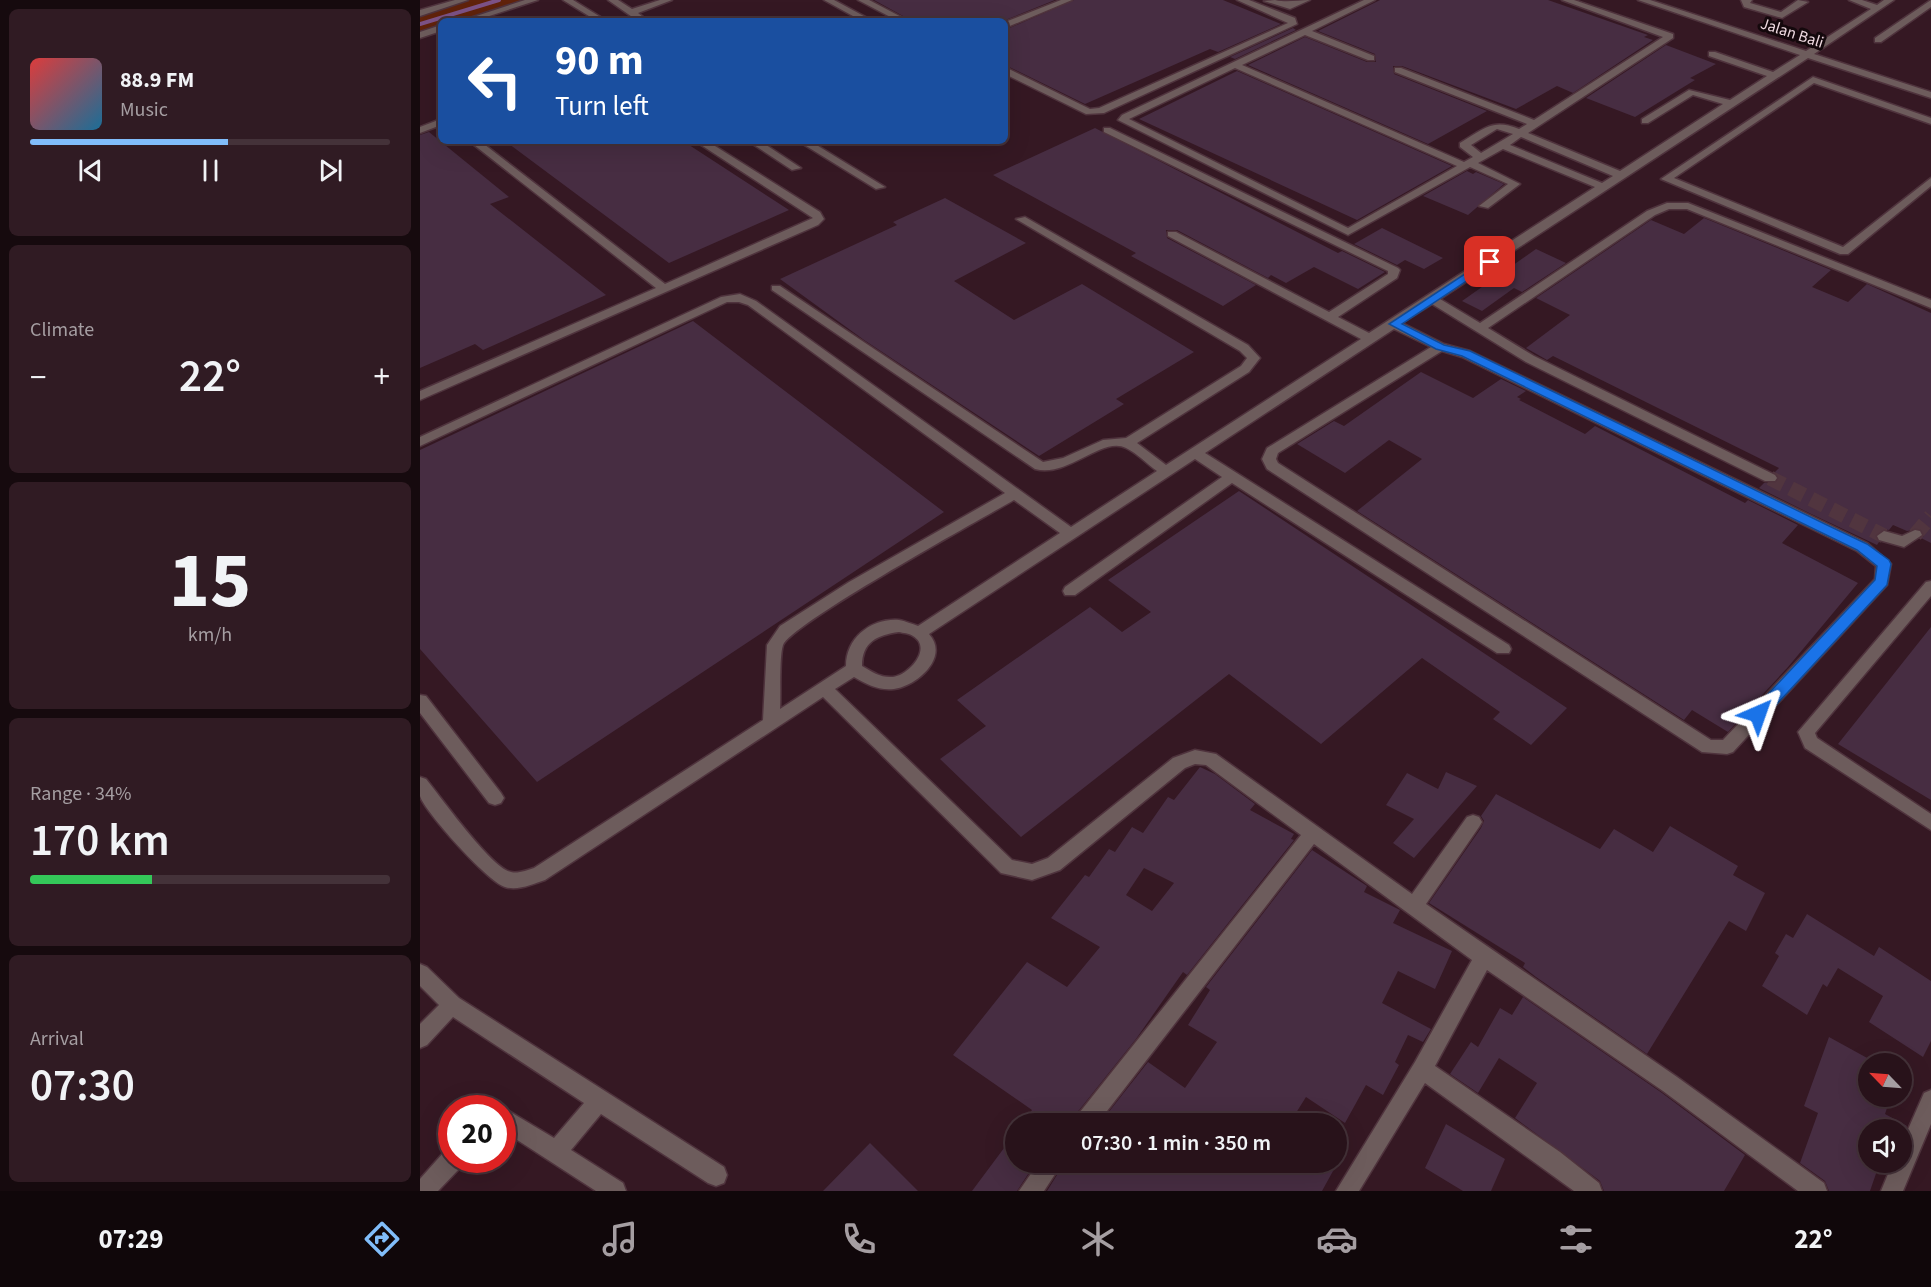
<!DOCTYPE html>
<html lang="en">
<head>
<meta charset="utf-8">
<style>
  :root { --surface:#28121a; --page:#301b23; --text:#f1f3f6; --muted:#a59ea2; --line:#443239; --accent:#81bdfa }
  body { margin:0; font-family:"Source Sans 3",sans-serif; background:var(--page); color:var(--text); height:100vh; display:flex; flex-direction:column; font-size:22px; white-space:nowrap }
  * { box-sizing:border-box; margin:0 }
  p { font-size:20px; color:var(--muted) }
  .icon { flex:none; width:33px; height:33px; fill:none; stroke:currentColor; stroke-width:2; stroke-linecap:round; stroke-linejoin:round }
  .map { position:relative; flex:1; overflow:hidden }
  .panel { display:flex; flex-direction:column; gap:9px; padding:9px; background:#160a0e; width:420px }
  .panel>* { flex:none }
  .top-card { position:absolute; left:18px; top:18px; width:570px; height:126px; border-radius:9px; box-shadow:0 6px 24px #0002,0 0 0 2px var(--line); background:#1a4fa0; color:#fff; overflow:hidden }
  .needle { width:39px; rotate:295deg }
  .tools { position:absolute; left:1438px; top:1053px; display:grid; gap:12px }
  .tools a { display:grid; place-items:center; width:54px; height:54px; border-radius:50%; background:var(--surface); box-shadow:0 6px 24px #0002,0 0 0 2px var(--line); font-size:30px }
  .speed { position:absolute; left:18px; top:1095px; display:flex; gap:12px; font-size:30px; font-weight:700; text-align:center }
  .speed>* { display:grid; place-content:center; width:78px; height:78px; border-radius:50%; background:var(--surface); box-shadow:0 6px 24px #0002,0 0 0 2px var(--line); line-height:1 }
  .speed .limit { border:9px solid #d22; background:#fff; color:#111 }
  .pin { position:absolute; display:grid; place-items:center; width:51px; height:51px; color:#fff; margin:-26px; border-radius:12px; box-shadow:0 3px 9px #0006 }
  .me { position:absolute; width:66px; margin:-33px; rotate:43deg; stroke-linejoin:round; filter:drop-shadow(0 0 4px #0008) }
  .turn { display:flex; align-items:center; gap:21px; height:126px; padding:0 18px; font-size:27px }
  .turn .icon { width:78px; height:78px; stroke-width:2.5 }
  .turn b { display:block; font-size:42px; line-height:51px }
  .big { font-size:45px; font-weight:600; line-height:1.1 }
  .panel .tile { flex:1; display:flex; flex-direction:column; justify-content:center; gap:9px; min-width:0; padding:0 21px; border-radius:9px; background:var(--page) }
  .panel .dial { align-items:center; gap:0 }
  .dial b { font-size:78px; line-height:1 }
  .song { display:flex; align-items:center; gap:18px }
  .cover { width:72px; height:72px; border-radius:9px; background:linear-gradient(135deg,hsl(0 70% 55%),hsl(200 70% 35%)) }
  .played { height:6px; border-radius:3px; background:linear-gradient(90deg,var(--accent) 55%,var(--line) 55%) }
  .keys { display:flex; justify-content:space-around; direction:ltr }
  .heat { display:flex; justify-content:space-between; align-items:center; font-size:33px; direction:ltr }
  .charge { height:9px; border-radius:4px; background:linear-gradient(90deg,#34c759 34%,var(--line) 0) }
  .trip { position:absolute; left:585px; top:1113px; width:342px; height:60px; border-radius:30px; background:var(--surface); box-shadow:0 6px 24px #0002,0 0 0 2px var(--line); font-weight:600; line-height:60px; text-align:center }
  .dock { display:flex; height:96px; justify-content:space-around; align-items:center; background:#10070a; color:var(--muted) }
  .dock .icon { width:42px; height:42px }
  .dock .active { color:var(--accent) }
  .dock b { font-size:27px; color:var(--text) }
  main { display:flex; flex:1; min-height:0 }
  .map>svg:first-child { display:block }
</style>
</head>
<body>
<main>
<section class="panel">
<div class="tile">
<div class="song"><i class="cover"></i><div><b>88.9 FM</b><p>Music</p></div></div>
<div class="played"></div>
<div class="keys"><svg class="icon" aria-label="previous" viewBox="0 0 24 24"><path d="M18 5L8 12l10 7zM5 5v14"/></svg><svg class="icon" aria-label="pause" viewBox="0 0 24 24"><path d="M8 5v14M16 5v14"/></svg><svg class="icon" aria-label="next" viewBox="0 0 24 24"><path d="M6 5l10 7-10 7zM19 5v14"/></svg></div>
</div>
<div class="tile"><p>Climate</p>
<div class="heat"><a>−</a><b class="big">22°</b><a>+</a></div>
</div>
<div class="tile dial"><b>15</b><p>km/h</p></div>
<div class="tile"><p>Range · 34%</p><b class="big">170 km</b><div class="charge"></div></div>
<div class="tile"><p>Arrival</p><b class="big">07:30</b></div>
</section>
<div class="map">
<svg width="1511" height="1191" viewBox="0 0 1511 1191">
  <rect width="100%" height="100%" fill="#351823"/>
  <path fill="#60220b" d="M44,0h70l-69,21h-24v7l-21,7v-22z"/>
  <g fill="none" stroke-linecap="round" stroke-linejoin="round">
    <path stroke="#7c5286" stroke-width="4" d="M0,24l79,-24"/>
  </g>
  <path fill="#472d42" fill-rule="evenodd" d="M454,0h181l-52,21h-91z
    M654,0h149l58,24 -63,28 -8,-3 -125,55 -80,-39v-35z
    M960,0h168l100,35 -4,2 9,3 -80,53 -16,-7 -41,23 -114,-43h-9l1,8 93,37 -59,33 -180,-79 57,-28 62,25h9l-1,-8 -57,-23z
    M873,28l3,2 -61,29 -5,-2z
    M1246,45l50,19 -26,14 5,2 -60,37 -49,-19z
    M817,71l215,95 -95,54 -218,-101z
    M675,128l243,125 4,-2 43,21 -27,17 -44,-22 -28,16 -15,-8 -3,3 -91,-48h-11l1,8 89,47 -33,21 -92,-50 5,-3 -143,-78z
    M9,132l80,65 -19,7 116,91 -123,55 -8,-6 -55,24v-233z
    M85,141h178l106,69 -120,53z
    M1047,171l6,3 3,-2 28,12 -36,31 -45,-19z
    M525,198l81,45 -72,38 60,39 68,-36 112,68 -78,47 8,5 -85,52 -175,-116 -84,-61 117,-54 -4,-3z
    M1284,218l127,52 -19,17 36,15 19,-18 64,29v230l-10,-5 3,-2 -4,-7 -13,2 -14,-6 -4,5 -6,-1 -7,5 3,8 -2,3 -68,-32 -50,-25 5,-5 13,-1 2,-5 -4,-5 4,-4 -226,-112 -6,4 -21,-12 44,-33 -34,-17 115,-78 33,14z
    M962,228l61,30 -19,11 -19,-9 -8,5 -43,-21z
    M1116,249l30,14 -44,29 -8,-4 -32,23 -20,-10z
    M273,321l251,191 -407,270 -117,-133v-199z
    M1001,372l52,26 28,-19 25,12 -9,6 4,2 -2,1 66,34 10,-8 150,77 3,-3 50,25 -16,18 76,40 -70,84 -60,65 -36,-22 -8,10 -327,-209 65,-52 -33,-19 -44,33 -48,-29 37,-23 10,5z
    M819,491l328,217 -36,37 -38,-26 7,-7 -78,-54 -101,86 -92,-70 -208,163 -81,-78 46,-33 -29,-26 133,-93 32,25 29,-20 -43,-32z
    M1511,627v173l-93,-56z
    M780,767l15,7 40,30 -5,6 44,24 -3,5 3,1 -107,135 -4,-3 -47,67 -68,85h-46l10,-14 -79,-55 74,-93 40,25 33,-40 -49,-29 34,-43 4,2 20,-28 6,3 17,-25 11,6 25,-36 6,3zM724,868l30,15 -22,28 -26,-16z
    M1026,772l31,14 -63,72 -21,-15 21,-24 -28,-14 21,-32 31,16z
    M1076,794l104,55 14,-20 39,23 17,-26 68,40 -5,9 32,18 -19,38 -17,-10 -82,133 -111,-77 -13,-10 2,-4 -96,-60 52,-75 3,-7 -3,-5z
    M892,850l55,36 -3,6 36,18 -7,13 59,28 -17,38 -37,-18 -16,32 49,26 -8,13 -15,-7 -13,27 4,3 -16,30 -17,-10 -21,38 -39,-26 -17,27h-177l-8,-6 44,-56 37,26 32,-46 -29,-17 22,-35 -4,-3z
    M1387,914l67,42 5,-9 52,34v60l-8,16 -54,-35 14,-26 -45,-28 -11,19 -4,-3 -16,31 -45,-29 17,-30 -4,-3 11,-19 7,4z
    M1103,997l139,96 83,62 -21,36h-120l-4,-10 -85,-63 22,-35 -38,-25 -21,35 -28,-19 21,-32 7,5 22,-39 12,7z
    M1409,1037l40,22v37h22l-6,18 22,12 -2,4h-36v32h11l-10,29h-41l-4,-10 -25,-18 18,-50 -14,-7z
    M1026,1124l59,35 -14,32h-28l-38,-23z
    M596,1132v30h20l-19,29h-45z
    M450,1143l48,48h-95z
    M645,1162h273l-16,29h-275z"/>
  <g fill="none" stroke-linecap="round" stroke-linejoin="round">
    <path stroke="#51353f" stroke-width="15" stroke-dasharray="15 8" stroke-linecap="butt" d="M1350,478l114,58
      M1495,535l16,-19"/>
    <defs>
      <path id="minor" d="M35,0h13l-48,16v-6z
        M105,0h13l-64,21h-13z
        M143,0h10l34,21h-10z
        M188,0h10l14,9 28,-9h12l-34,13 10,8h-10z
        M404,0h10l39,21h-11z
        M438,0h11l40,21h-11z
        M641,0h11l-67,28v-6z
        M817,0h12l46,18 2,6 -193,89 -18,1 -81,-40v-7l85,42 9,-1 189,-85z
        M855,0c13,3 22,0 35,0l-20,9 -26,-8z
        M944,0h11l-63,31 62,25v4h-6l-63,-25 -63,30 222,97 9,-5 -13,-10v-4c24,-14 32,-25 59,-14l8,-5 -132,-52v-4h6l133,52 129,-83 -101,-37h12l99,34v4l-145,95 92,38 103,-67 -30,-9 -45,28h-6v-4l47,-29 41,10 37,-24 -58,-20v-4h6l58,20 27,-17 -162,-55h12l156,51 65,-42 -22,-9h13l15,5 7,-5h10l-80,54 117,38v6l-123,-40 -368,241 40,24 167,-112 20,-8h21l243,97v8l-244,-99h-18l-14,6 -167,113 46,28 241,119 2,3 -2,3h-10l-239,-119 -94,-58 -30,19 42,21 26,7 397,192 24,21 -4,21 -154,167 -6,2 -25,-2 -435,-283 -5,-10 5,-11 164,-101 -37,-18 -189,124 304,192 2,4 -2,4h-12l-265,-170 -157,112h-10l-2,-4 2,-4 157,-110 -27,-18 -266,175c21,23 -12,52 -35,55 -15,2 -28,-5 -40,-12l-19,12 177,171 20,4 16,-6 125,-100 22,-8 21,4 196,140 55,-77 6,-2 6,2 3,5 -3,5 -53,77 251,173 147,106 3,8h-29l-135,-100 -176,-121 -52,96 125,86 39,31 3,8h-28l-149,-108 -66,108h-23l79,-129 57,-102 -158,-116 -217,280h-24l3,-7 225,-282 -95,-70 -11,-1 -10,4 -125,102 -28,10 -31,-7 -178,-176 -278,183c-12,4 -27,11 -40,7 -17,-5 -81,-76 -85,-91 0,-6 0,-14 0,-19l6,2c14,17 66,90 85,93 7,2 16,-2 23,-4l229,-148 4,-75 13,-19 69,-44 156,-89 -257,-188 -9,-3h-12l-307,144v-9l301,-140 19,-3 16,7 315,226 86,-56c-10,-7 -20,-18 -31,-23 -24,-12 -58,30 -91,21l-263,-179v-4h8l263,176 20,-4 40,-18 23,-2 115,-72 6,-8 -7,-7 -224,-132 9,-2 223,128 12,13 -11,14 -112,71 29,22 195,-126 -193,-103v-4h8l153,80 59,-38v-3l-284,-139v-4h6l288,140 2,2 -3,8 -59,39 31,16 226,-146 -92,-38 -25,14 42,21 -32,24 -9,-2 29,-22 -38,-17 -122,68 -230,-115 4,-5zM815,68l222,98 -109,62 -219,-109zM1077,129l16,5 -32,19 -10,-8zM1101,137l92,39 -11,7 -92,-38zM1022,351l20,6 395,194 19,15 -1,13 -152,161h-12l-433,-277 -2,-4 2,-6zM594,500l46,33 -142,93c-6,-2 -13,-5 -19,-6 -28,-2 -53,18 -53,46l-66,43c1,-15 -1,-52 3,-64 9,-22 198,-126 231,-145zM479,632c4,1 10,1 14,4 20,12 -4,39 -20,41 -12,1 -21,-5 -31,-11 0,-24 15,-31 37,-34z
        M1321,0h11l-2,3 31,9 17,-12 10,2 -26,16 -38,-11z
        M1511,0v7l-50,35h-6v-4z
        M21,25v6l-21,7v-6z
        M1393,77l118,41v6l-117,-41 -140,95 169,69 88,-69v8l-83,68h-8l-179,-75z
        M21,119v6l-21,8v-6z
        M49,141h11l185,143 148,-66 -118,-77h12l113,71 4,7 -6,6 -398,175v-9l236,-103z
        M328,141h12l41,27 -9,2z
        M378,141h12l75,46 -9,2z
        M1495,530l5,1 2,4 -18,12 -25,-7 -2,-4 7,-5 18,5z
        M1511,581v15l-116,137 2,5 114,76v16l-126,-82 -7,-16 128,-150z
        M0,695l6,1 75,97 3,5 -3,5 -6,2 -6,-2 -69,-90z
        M0,964l7,3 32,31 265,169 3,8 -3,8 -8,3 -8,-3 -107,-69 -30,36 52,33 3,8h-30l-94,-61v-22h-5l5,-1 52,31 30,-35 -131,-86 -26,28 -7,3v-24l19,-19 -19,-19z
        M1511,1090v34l-28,67h-22l12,-29h9v-19l22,-50z
        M32,1150v10h10l-2,8 -22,23h-18v-12l24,-27z
        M619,1162h24l-19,29h-25z"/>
    </defs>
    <use href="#minor" stroke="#4f333d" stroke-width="3"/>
    <use href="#minor" fill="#6d5c5c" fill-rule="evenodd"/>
  </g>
  <path fill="#1a73e8" stroke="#114b97" stroke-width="1.5" d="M1066,260l9,2 -93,62 42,21 26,6 355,173 42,20 22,16 2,4 -4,21 -123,133h-11l-2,-4 2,-4 122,-130 2,-14 -20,-16 -41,-20 -354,-174 -26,-7 -47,-25z"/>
  <g text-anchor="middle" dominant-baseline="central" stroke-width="6" stroke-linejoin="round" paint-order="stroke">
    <g font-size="16" fill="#eed9e0" stroke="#14080c">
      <text transform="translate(1372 33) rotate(18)">Jalan Bali</text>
    </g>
  </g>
</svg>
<div class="tools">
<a><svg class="needle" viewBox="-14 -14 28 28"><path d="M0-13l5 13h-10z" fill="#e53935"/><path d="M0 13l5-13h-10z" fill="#a59ea2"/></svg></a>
<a><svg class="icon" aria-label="sound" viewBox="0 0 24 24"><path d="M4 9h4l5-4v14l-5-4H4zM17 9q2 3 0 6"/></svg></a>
</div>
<div class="speed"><div class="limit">20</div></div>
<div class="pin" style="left:1070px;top:262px;background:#d93025"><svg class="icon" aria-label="arrive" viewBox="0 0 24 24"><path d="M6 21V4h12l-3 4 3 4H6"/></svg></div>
<svg class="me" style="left:1338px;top:714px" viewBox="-20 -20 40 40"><path d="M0-17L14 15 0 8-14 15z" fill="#1a73e8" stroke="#fff" stroke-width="4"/></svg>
<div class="trip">07:30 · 1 min · 350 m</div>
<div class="top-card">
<div class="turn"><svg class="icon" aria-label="left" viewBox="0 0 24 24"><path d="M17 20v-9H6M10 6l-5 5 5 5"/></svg><div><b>90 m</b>Turn left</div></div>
</div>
</div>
</main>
<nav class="dock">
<b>07:29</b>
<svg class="icon active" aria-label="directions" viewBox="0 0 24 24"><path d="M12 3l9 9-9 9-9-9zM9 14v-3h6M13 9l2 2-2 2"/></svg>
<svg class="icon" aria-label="music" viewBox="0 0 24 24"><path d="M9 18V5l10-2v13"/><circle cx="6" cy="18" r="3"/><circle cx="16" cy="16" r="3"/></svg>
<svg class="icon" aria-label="phone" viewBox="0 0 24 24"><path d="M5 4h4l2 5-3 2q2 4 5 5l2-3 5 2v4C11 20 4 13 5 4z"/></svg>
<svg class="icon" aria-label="climate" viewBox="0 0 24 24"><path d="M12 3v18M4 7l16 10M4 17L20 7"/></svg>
<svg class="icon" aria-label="car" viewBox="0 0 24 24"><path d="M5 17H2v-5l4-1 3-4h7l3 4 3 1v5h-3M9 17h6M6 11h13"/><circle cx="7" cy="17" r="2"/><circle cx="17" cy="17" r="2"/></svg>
<svg class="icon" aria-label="filters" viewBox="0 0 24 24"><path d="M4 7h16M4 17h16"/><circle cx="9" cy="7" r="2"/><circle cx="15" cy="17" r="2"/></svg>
<b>22°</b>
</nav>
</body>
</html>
